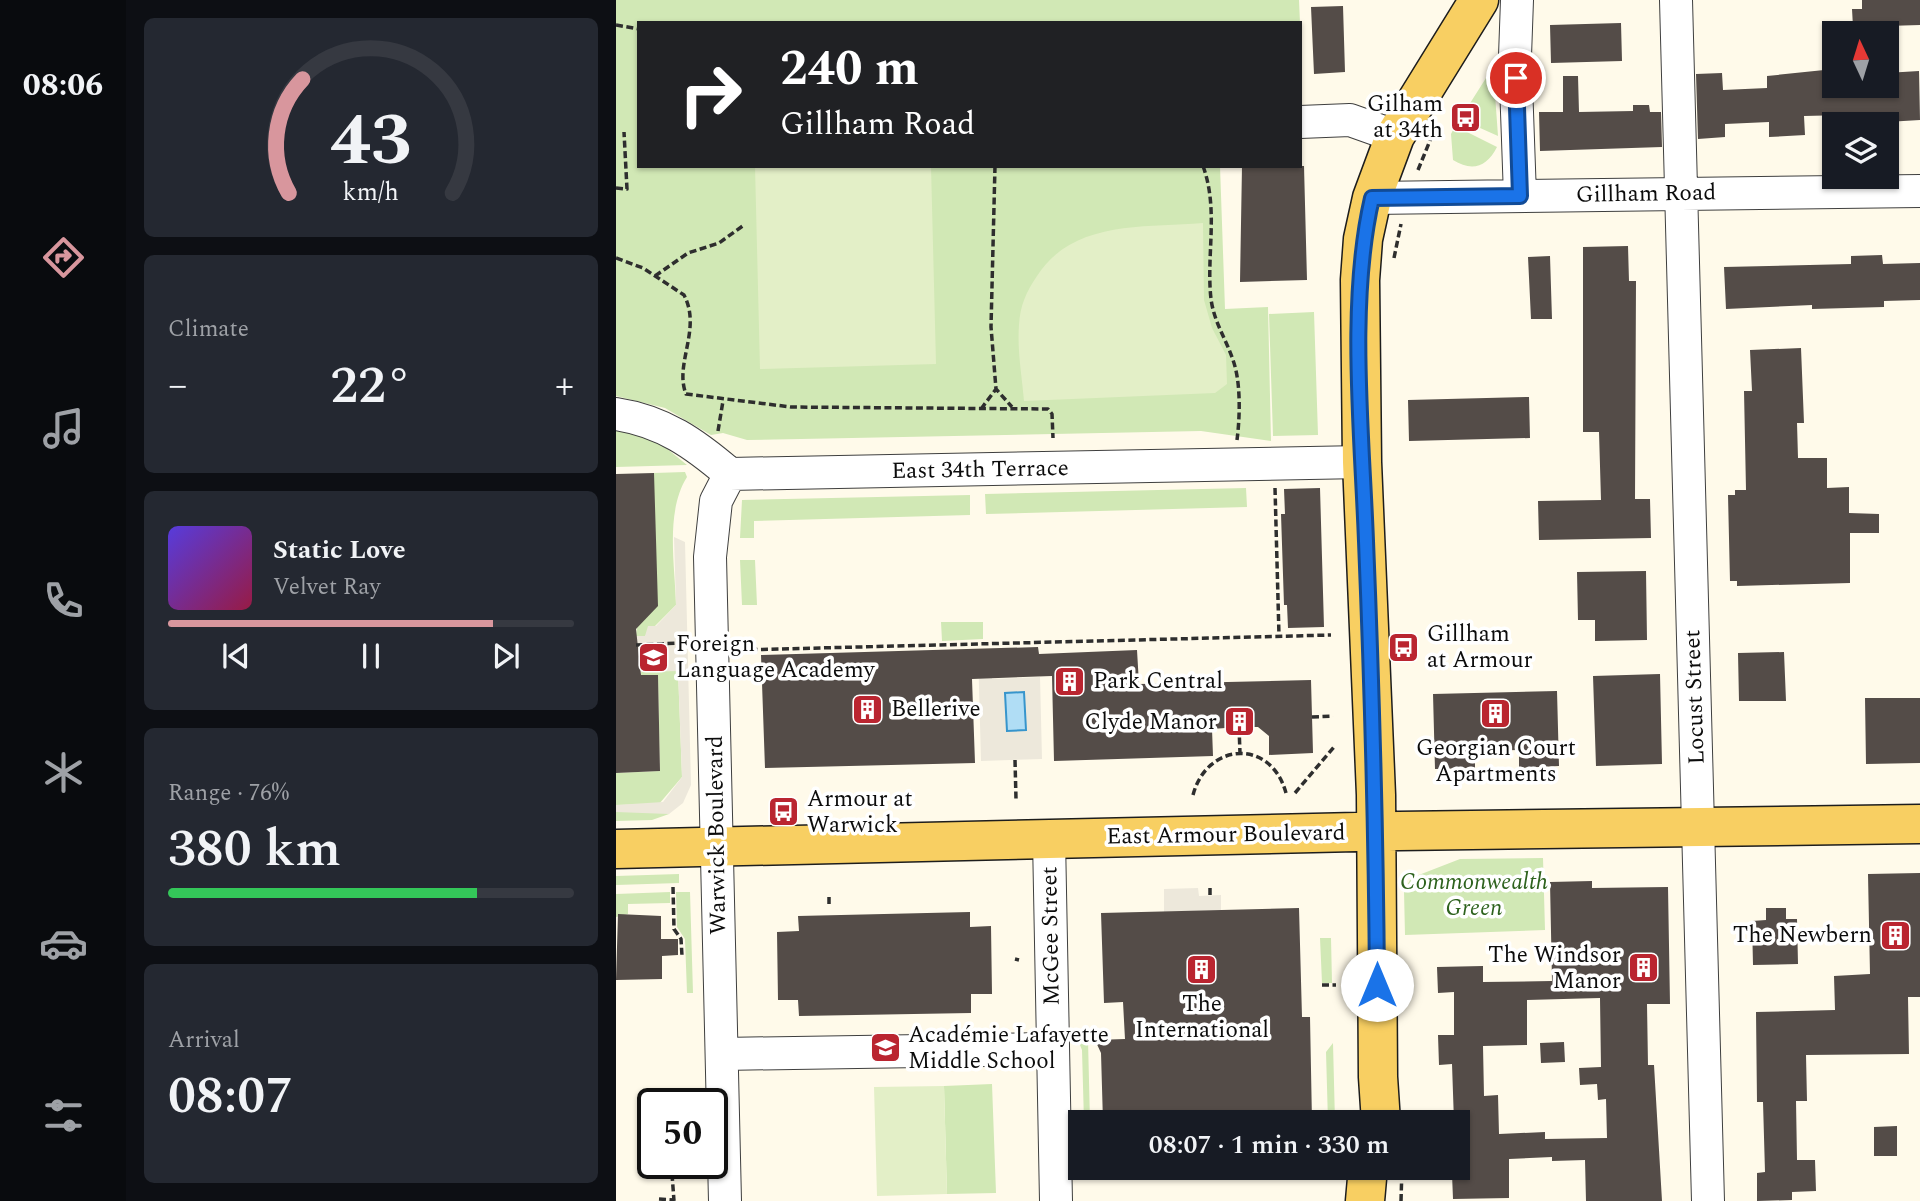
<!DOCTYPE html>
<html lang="en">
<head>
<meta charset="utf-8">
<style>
  :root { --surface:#171b24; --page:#242831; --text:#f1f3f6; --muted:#9ea1a6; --line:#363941; --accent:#d8969d }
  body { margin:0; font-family:Spectral,serif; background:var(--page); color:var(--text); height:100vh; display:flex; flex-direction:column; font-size:26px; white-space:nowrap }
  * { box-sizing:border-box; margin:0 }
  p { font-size:23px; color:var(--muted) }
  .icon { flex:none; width:38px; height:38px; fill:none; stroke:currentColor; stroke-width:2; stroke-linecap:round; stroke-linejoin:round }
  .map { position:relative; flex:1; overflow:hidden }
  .panel { display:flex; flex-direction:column; gap:18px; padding:18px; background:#0d0f14; width:490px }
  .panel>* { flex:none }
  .hud { position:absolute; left:21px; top:21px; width:665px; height:147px; border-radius:0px; box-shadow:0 2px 5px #0004; background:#202124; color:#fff; overflow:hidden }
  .needle { width:46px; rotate:356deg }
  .buttons { position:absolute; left:1206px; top:21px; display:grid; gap:14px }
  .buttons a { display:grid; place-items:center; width:77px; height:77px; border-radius:0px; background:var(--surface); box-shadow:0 2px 5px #0004; font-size:35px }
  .speed { position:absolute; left:21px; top:1088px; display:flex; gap:14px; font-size:35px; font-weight:700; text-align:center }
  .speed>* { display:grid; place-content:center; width:91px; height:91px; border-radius:50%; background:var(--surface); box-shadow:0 2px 5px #0004; line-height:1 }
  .speed .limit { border:4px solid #111; border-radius:10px; background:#fff; color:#111 }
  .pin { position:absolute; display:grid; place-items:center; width:60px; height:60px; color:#fff; margin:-30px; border:4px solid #fff; border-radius:50%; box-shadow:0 2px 7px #0007 }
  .me { position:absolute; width:77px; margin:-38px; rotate:0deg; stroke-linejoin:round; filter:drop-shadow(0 0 5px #0008) }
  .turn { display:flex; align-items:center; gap:24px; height:147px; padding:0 28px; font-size:32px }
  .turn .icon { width:91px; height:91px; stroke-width:2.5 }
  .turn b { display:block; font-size:49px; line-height:60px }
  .big { font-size:52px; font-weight:600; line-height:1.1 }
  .panel .card { flex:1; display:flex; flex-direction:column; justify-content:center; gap:10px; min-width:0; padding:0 24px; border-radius:10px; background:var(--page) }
  .panel .dial { align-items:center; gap:0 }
  .dial svg { height:182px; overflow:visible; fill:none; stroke:var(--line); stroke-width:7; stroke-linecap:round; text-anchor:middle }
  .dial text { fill:var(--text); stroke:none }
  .song { display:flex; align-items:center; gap:21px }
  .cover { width:84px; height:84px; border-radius:10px; background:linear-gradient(135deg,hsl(250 70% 55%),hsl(340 70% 35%)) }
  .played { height:7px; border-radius:4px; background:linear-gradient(90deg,var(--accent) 80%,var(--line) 80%) }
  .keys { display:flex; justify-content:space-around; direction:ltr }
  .heat { display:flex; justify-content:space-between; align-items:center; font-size:38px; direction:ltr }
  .charge { height:10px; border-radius:5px; background:linear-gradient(90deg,#34c759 76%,var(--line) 0) }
  .trip { position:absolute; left:452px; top:1110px; width:402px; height:70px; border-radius:0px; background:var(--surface); box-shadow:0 2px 5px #0004; font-weight:600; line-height:70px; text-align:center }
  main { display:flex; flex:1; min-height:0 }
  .menu { display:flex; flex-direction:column; width:126px; justify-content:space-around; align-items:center; background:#090b0e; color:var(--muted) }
  .menu .icon { width:49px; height:49px }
  .menu .active { color:var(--accent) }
  .menu b { font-size:32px; color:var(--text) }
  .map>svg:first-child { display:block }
</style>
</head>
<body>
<main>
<nav class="menu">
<b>08:06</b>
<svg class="icon active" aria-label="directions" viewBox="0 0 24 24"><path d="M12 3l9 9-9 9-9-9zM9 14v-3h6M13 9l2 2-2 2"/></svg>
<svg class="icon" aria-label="music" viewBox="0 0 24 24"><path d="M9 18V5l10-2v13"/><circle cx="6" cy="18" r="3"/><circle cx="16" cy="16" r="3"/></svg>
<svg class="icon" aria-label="phone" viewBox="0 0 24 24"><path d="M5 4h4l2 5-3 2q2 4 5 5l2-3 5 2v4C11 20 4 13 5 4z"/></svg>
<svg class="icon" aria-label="climate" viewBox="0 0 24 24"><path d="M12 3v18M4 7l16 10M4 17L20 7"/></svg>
<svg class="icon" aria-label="car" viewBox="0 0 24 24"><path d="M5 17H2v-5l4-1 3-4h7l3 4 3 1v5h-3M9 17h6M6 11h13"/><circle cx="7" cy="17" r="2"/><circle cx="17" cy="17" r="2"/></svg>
<svg class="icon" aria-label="filters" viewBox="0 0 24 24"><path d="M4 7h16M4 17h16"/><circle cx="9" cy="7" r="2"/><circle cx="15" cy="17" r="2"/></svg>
</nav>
<section class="panel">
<div class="card dial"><svg viewBox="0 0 100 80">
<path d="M14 69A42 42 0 1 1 86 69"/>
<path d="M14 69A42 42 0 0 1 20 19" stroke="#d8969d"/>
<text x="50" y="56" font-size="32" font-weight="700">43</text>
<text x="50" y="72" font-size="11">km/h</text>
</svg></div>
<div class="card"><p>Climate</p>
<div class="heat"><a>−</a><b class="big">22°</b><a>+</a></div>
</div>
<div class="card">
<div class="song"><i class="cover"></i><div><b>Static Love</b><p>Velvet Ray</p></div></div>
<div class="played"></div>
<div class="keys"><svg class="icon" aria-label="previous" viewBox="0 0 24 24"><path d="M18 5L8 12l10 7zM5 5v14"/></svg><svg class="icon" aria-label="pause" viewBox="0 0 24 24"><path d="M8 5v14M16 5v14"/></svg><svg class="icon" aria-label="next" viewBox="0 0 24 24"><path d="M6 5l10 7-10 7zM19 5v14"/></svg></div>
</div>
<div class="card"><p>Range · 76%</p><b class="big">380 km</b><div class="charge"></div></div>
<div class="card"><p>Arrival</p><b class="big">08:07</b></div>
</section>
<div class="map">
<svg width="1304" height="1201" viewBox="0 0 1304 1201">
  <rect width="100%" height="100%" fill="#fffaea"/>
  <path fill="#d1e8b5" d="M0,0h683l1,23h-661v143h581l5,143 43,-2 3,134 -70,-10 -454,9 -24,-7 -12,2 -46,-27 -49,-12z
    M877,67l5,69 -38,-17z
    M839,126l42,21c-10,20 -25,25 -44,13l-2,-26z
    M698,312l4,123 -45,1 -4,-122z
    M0,429l44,14 27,22 -71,2z
    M69,472l2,5c-22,35 -12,88 -11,128l-31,31h-9l18,-163z
    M630,488l1,19 -261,7 -1,-20z
    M354,495v20l-216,6v17h-14l2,-38z
    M124,560h15l2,45h-15z
    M325,622h42v17l-41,2z
    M62,670l4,107 -23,27 -43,1v-32l44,-2 -2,-96h-17v-3z
    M47,811l6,3 -17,6 -36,1v-9z
    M927,858l2,72 -140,5 -1,-44 7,-13 49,-19z
    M63,874v9l-63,2v-9z
    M54,892v11l-42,1v10l-12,3v-23z
    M60,892h14l3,101h-6l-2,-54 -8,-12z
    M704,938h11l1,45h-10z
    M462,1040h10l2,82h-6l-2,-72z
    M717,1043l2,79h-7l-2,-70z
    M376,1084l4,109 -49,1 -3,-108z"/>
  <path fill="#e3efc7" d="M139,166h176l5,198 -176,5z
    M587,223l1,77 8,28 14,27 1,29 -12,9 -191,8c-2,-25 -7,-51 -5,-76 1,-19 7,-33 18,-49 36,-56 106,-48 166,-53z
    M328,1086l3,108 -70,2 -3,-109z"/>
  <path fill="#ede8db" d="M58,537l11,5 6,243 -8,18 -14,11 -53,-2v-7l47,-3 19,-25 -4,-106 -37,1v-15h-5v-21h9l3,-10h8l20,-21z
    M374,649l2,30 48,-2 2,82 -61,2 -3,-111z
    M582,888l1,8 22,-1v15l-57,2v-23z"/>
  <path fill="#b0ddf5" stroke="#3795cc" stroke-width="2" d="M408,692l2,38 -19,1 -2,-38z"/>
  <path fill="#544c48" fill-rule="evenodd" d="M1246,0h58v25l-67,2 -1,-18h10z
    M727,6l2,66 -31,2 -3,-67z
    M1005,23l1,38 -71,2 -1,-38z
    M1218,69v17h52v-13l33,-2 1,49 -67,4 -1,-4h-7v-5l-41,1 1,19 -36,2v-15l-44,2v13l-27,2 -2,-65 26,-1 1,17 44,-2v-12z
    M947,76h15l1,36 54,-1v-6h16l1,7h11l1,35 -122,4 -1,-39h24z
    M626,166h62l3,114 -67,2z
    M1012,246l1,35h7l-1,218h15l1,39 -112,2 -1,-39 63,-1 -2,-68h-16v-185z
    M1266,255l1,9 37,-1v37l-36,1v6l-72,2v-4l-86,4 -2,-42 127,-3v-8z
    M934,256l2,63h-21l-3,-62z
    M1185,348l3,75h-7l1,35h29v30l22,-1v26l30,1v19h-29v50l-113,3v-5h-7l-2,-86h7v-5h11l-2,-99h8l-2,-41z
    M913,397l1,41 -121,3 -1,-41z
    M38,473l4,133 -22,23 5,46h17l2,96 -44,2v-299z
    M704,488l4,139 -36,1 -1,-23h-3l-3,-91h4l-1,-25z
    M1030,571l1,69 -52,1v-21h-17l-1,-48z
    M422,647l1,7 98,-4 2,34 172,-4 2,73 -44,2v-19l-11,-9h-19l-27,2 1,27 -159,5 -2,-85 -80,3 3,84 -210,5 -4,-113z
    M1168,652l2,49h-47l-1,-48z
    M1044,674l2,90 -66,2 -3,-90z
    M941,691l2,75 -40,2v-18l-44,1v17l-40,1 -2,-75z
    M1249,698h55v65l-54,1z
    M1304,873v124h-12l1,57 -103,1 1,46h-11l1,59h18l1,31 -24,1v8l-35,1v-28l8,-1 -2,-70h-6l-1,-90 79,-2 -1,-34 36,-2 -2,-100z
    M976,881v7l76,-1 2,117h-23l1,61h6l8,136h-76l-1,-41 -33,1v-4l-43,2v39l-56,1 -1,-25h6v-52h-4l-2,-58 -13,1 -1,-30h16v-43l-16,1 -1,-26 46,-1v16l69,-1 -2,-99zM984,998l1,69 -22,1 1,17 17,-1 1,16 8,-1 1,39 -62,1v-7l-46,2 -1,-39 -14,1 -1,-50 44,-1v-45z
    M683,908l3,109h8l2,105h-209l-2,-69 -6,-13 30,-1 -2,-37 -19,1 -3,-90z
    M1150,908h20v11h11l1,45 -45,1 -1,-44 14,-1z
    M354,912v15l21,-1 1,68h-21v19l-172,3 -1,-16h-20l-1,-68 22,-1 -1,-15z
    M2,914l43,2v23h17v16l-16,1v23l-46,1z
    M948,1042l1,20 -24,1 -1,-20z
    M1281,1126v30h-23v-29z"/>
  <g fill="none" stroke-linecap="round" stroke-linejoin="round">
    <defs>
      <path id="minor" d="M901,0l-2,56 5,140
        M1060,0l32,1201
        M684,122l50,-2 45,16
        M756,198l548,-7
        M0,414c47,7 79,30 114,60l632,-12
        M433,839l7,362
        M106,1054l331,-5
        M109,1201l-15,-644 6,-56 14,-27"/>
      <path id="major" d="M0,849l783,-18 521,-7
        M765,1122l-3,-45 -2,-282 -14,-333 -2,-182 3,-41 9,-41 23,-62 84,-136
        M749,1201l3,-34"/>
    </defs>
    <use href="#minor" stroke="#3f3f3f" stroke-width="34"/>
    <use href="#major" stroke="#1d1d1d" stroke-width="41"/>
    <path stroke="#2e2e2e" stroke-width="3.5" stroke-dasharray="7 3.5" stroke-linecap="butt" d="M0,25l23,4
      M379,166l-4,161 5,62 16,18
      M587,166c16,44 3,89 8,133 3,23 15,40 22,61 8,22 7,57 4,80
      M802,170l13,-32
      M0,188l11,1 -3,-57
      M0,258l27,10 41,27c18,34 -10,69 2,99l105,13 257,2 4,5 1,24
      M778,258l7,-34
      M39,276l33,-23 31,-10 25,-18
      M365,409l15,-20
      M102,431l5,-30
      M659,488l4,148
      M20,645l45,-2
      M124,650l591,-15
      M696,717l21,-1
      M623,727l1,26
      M399,760l1,39
      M679,793l39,-46
      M577,795c14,-53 78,-57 93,-2
      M57,887l1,42 7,10 1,17
      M594,888v8
      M213,897v9
      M399,959l4,1
      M706,985h14
      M56,1174l2,27
      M43,1199l15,1
      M785,1201l1,-34"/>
    <use href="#minor" stroke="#fff" stroke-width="32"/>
    <use href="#major" stroke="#f8cf62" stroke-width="38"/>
  </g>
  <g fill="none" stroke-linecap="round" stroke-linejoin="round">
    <defs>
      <path id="route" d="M761,985c-1,-148 -5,-296 -11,-444 -4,-108 -18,-239 6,-343l148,-2 -4,-118"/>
    </defs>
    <use href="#route" stroke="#114b97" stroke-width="18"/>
    <use href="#route" stroke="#1a73e8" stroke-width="12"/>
  </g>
  <defs>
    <symbol id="bus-square" viewBox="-11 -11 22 22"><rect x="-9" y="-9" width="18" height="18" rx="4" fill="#ba2530" stroke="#fff"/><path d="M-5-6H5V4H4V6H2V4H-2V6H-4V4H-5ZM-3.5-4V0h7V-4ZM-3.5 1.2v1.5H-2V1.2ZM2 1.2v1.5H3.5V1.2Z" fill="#fff"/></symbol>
    <symbol id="school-square" viewBox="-11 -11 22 22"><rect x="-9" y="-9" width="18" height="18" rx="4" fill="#ba2530" stroke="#fff"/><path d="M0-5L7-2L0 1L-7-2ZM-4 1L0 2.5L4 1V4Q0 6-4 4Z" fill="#fff"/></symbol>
    <symbol id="building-square" viewBox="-11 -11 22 22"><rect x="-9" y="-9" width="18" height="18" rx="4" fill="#ba2530" stroke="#fff"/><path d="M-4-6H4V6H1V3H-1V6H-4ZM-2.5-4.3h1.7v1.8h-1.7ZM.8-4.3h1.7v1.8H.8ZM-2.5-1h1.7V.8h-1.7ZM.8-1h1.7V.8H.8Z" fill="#fff"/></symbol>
  </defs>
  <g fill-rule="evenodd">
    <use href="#bus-square" x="832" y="100" width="35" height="35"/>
    <use href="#bus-square" x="770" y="630" width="35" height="35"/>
    <use href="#school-square" x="20" y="640" width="35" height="35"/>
    <use href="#building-square" x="436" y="664" width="35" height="35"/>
    <use href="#building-square" x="234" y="692" width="35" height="35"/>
    <use href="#building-square" x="862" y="696" width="35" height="35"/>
    <use href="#building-square" x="606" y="704" width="35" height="35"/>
    <use href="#bus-square" x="150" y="794" width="35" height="35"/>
    <use href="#building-square" x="1262" y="918" width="35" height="35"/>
    <use href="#building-square" x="1010" y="950" width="35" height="35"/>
    <use href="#building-square" x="568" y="952" width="35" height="35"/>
    <use href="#school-square" x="252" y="1030" width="35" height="35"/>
  </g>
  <g text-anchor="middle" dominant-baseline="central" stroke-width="7" stroke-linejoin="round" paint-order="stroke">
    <g font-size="23" fill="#0c0c0c" stroke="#fff" text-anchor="start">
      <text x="827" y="104" text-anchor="end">Gilham<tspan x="827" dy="26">at 34th</tspan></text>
      <text x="811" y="634">Gillham<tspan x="811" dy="26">at Armour</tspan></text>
      <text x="60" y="644">Foreign<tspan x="60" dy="26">Language Academy</tspan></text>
      <text x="477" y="681">Park Central</text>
      <text x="275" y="709">Bellerive</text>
      <text x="601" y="722" text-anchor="end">Clyde Manor</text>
      <text x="880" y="748" text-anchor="middle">Georgian Court<tspan x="880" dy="26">Apartments</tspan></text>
      <text x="191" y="799">Armour at<tspan x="191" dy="26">Warwick</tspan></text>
      <text x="1256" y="935" text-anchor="end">The Newbern</text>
      <text x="1005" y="955" text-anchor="end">The Windsor<tspan x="1005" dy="26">Manor</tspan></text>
      <text x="586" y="1004" text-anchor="middle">The<tspan x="586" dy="26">International</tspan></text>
      <text x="292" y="1035">Académie Lafayette<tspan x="292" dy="26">Middle School</tspan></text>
    </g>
    <g font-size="23" fill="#0c0c0c" stroke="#fff">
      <text transform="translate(1030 194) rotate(-1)">Gillham Road</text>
      <text transform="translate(364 470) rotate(-1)">East 34th Terrace</text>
      <text transform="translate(1079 697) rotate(-92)">Locust Street</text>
      <text transform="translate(101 835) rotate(-91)">Warwick Boulevard</text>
      <text transform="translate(610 835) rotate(-1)">East Armour Boulevard</text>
      <text transform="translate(435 936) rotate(-91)">McGee Street</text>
    </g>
    <g font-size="23" font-style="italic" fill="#2d621d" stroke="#fff">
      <text x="858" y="882">Commonwealth<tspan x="858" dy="26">Green</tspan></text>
    </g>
  </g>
</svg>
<div class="buttons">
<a><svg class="needle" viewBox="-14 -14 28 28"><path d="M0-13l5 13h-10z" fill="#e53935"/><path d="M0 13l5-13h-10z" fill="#9ea1a6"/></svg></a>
<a><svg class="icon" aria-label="layers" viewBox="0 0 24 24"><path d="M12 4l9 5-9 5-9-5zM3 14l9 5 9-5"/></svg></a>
</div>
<div class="speed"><div class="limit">50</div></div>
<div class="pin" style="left:900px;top:78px;background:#d93025"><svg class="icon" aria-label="arrive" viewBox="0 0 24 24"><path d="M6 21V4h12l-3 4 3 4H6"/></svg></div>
<svg class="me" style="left:761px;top:985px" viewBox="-20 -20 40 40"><circle r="19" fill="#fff"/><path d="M0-13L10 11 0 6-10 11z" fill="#1a73e8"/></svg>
<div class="trip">08:07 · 1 min · 330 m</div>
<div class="hud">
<div class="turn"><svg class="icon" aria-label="right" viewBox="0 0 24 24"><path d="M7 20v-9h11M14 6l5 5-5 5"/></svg><div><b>240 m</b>Gillham Road</div></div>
</div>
</div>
</main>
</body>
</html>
